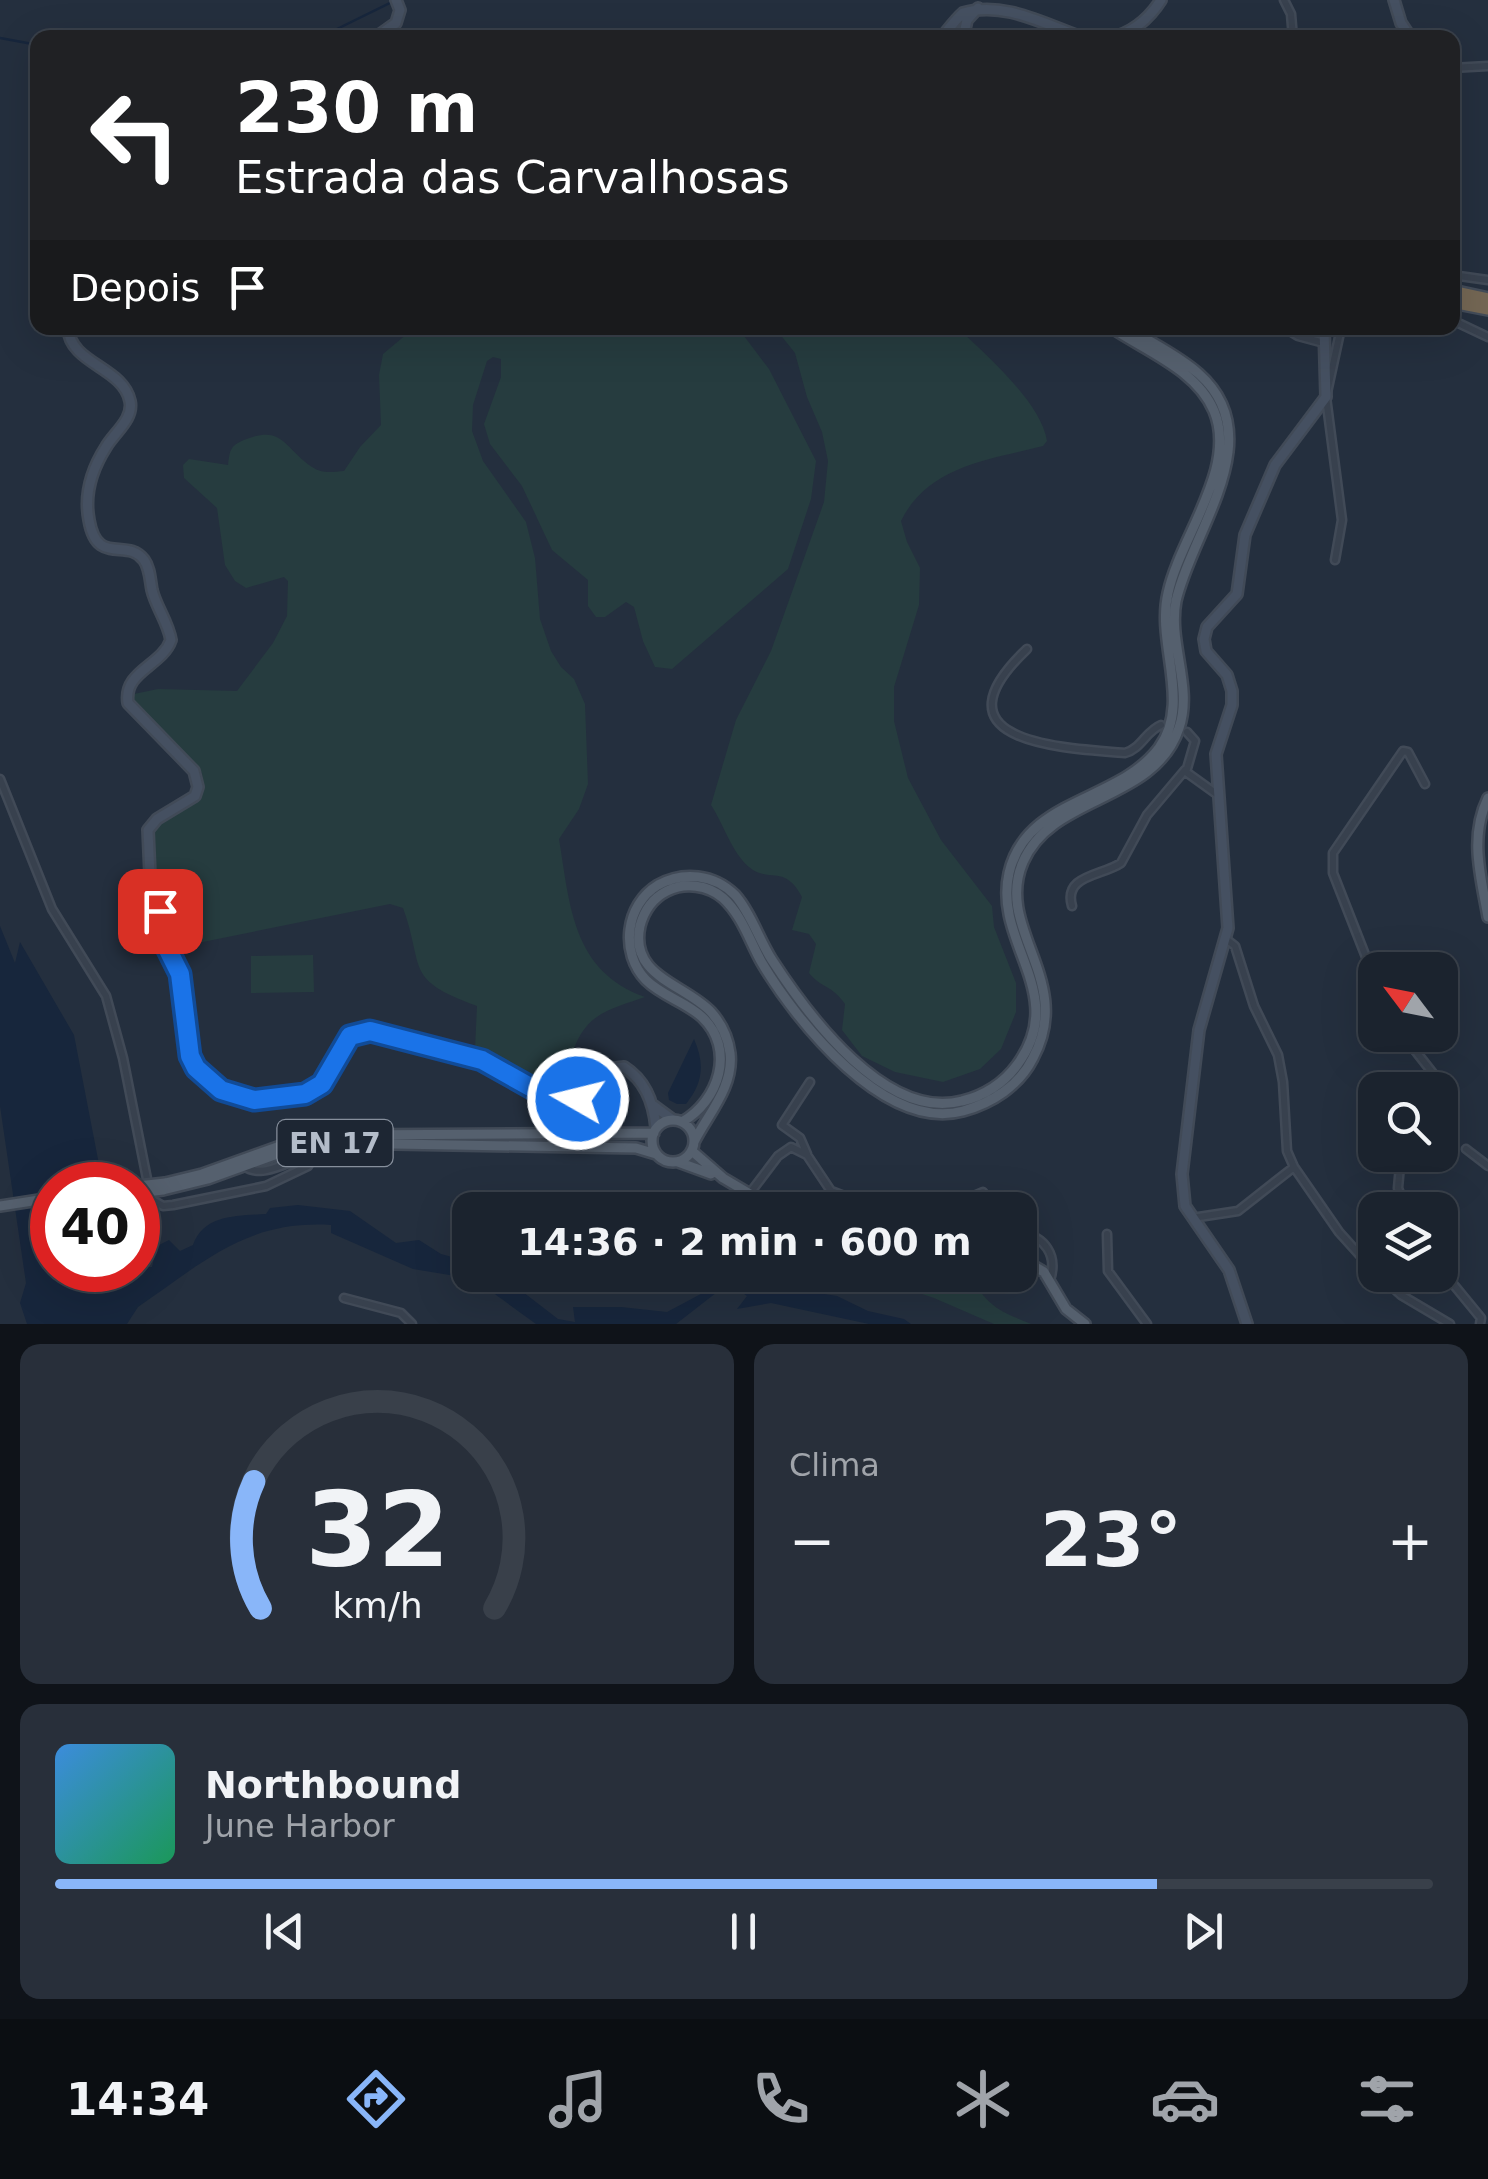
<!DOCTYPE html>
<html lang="pt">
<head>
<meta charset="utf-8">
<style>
  :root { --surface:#1b232e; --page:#282f3a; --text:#f1f3f6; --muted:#a0a4aa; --line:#39404a; --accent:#89b6f9 }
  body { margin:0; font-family:"DejaVu Sans",sans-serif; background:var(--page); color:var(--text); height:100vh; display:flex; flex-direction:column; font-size:38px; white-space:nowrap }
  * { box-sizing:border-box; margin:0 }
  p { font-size:32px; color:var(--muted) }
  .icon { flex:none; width:55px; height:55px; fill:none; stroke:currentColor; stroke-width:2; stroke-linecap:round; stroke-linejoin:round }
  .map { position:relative; height:1324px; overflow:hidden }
  .sheet { display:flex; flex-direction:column; gap:20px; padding:20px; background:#0f1319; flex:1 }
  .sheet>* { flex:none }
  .top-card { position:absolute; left:30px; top:30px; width:1430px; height:305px; border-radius:20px; box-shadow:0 10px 40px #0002,0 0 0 2px var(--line); background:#202124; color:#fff; overflow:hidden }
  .needle { width:65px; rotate:302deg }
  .tools { position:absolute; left:1358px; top:952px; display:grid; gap:20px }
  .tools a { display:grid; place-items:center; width:100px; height:100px; border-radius:20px; background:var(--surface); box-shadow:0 10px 40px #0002,0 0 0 2px var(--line); font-size:50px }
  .speed { position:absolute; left:30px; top:1162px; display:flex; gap:20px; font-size:50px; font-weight:700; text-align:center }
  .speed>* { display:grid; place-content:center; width:130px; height:130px; border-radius:50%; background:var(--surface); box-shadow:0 10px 40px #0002,0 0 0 2px var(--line); line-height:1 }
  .speed .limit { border:15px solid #d22; background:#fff; color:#111 }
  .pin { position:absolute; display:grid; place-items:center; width:85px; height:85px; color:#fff; margin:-42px; border-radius:20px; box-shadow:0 5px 15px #0006 }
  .me { position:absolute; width:110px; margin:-55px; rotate:278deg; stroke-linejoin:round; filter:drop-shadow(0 0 8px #0008) }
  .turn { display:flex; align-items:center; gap:35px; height:210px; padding:0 40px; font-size:45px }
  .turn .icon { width:130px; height:130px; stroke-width:2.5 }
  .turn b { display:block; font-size:70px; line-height:85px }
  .then { display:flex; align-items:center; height:95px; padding:0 40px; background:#0003; gap:20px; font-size:38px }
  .big { font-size:75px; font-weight:700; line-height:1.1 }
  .sheet .widget { flex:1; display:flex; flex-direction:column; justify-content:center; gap:15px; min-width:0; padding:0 35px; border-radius:20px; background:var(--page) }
  .sheet .dial { align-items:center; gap:0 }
  .dial svg { height:260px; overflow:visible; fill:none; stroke:var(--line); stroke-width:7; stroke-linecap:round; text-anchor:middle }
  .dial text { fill:var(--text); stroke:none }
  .song { display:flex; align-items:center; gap:30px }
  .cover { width:120px; height:120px; border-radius:15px; background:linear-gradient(135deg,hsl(210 70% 55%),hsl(150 70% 35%)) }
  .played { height:10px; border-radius:5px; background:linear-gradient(90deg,var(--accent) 80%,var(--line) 80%) }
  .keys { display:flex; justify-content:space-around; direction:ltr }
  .heat { display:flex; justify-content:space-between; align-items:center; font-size:55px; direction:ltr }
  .sheet .tiles { flex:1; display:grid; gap:20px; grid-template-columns:1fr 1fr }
  .widget:last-child { grid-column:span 2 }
  .trip { position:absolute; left:452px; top:1192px; width:585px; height:100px; border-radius:20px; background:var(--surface); box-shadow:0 10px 40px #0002,0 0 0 2px var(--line); font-weight:700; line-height:100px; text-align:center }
  .tabs { display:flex; height:160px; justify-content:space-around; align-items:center; background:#0b0e12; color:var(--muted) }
  .tabs .icon { width:70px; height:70px }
  .tabs .current { color:var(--accent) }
  .tabs b { font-size:45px; color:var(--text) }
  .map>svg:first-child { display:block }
</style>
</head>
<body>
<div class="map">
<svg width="1488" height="1324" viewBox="0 0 1488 1324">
  <rect width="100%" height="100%" fill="#242f3e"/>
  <path fill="#263c3f" d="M414,328h324l31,41 47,92 -5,38 -23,70 -116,100 -17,-2 -12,-26 -9,-34 -8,-5 -21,15h-9l-8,-11v-26l-36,-30 -30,-64 -32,-42 -6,-20 17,-47v-18l-8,-2 -6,4 -14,44 -1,26 11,30 43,61 9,36 5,61 11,32 10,16 13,12 11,25 3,80 -9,25 -20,30c11,66 13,132 86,158 -19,7 -46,13 -59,30 -19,23 -10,44 -41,60l-70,-38 2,-43c-74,-27 -52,-37 -74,-98l-13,-4 -217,44 -20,-74 -1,-46c26,-18 53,-18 50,-55l-66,-65 -7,-13 29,-6 79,2 36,-48 14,-27 1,-35 -4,-4 -38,11 -11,-7 -10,-16 -8,-57 -33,-30 -1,-13 6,-6 39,6c2,-15 2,-19 16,-25 39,-16 39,7 68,27 10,7 20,5 32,4l16,-24 21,-22 -2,-50 4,-21z
    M775,328h183c27,26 83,74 89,113l-4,5c-55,14 -115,20 -142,75l6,21 13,26 -1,37 -25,82v34l14,57 33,62 51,66 2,21 22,56v29l-15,37 -21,20 -37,13 -48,-10 -33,-16 -20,-26 3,-26c-14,-20 -23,-15 -36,-31l7,-29 -7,-10 -17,-4 10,-33c-18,-34 -33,-13 -53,-30 -17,-14 -26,-44 -38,-62l25,-85 35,-69 53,-149 4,-41 -6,-29 -15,-35 -12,-44z
    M313,955l1,37 -63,1v-37z
    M865,1275h104c20,32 28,35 62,49h-37l-60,-26z"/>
  <path fill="#17263c" d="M0,926l15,37 5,-21 54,93 29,150h-51v85l100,-3 5,-21 12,-6 11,11 13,-6c11,-31 45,-29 73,-31l4,-6 28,-3 52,6 46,32 23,-3 22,14 29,8v13h31l57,44 17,3 -2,-15h48l46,5 62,-33 108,17 31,15 36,8 7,5h-42l-98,-21 -34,6 10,-13 -13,-9 -13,2 -45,35h-140l-44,-32 -6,-11 -73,-12 -82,-36v-8c-85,-5 -127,37 -193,82l-11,17h-100l-7,-21 6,-20 -26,-177z
    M694,1039c11,25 9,44 -8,65h-9l-8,-4 -1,-7z"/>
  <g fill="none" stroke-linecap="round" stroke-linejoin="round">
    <path stroke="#17263c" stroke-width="2.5" d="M0,38l38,7
      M303,38l32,-8 59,-29"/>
    <defs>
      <path id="street" d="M1284,0l7,14 2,24
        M1452,68l36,-2
        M1452,275l36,5
        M1452,320l36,17
        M1285,328l13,8 26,7
        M1335,560l7,-40 -16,-123 15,-69
        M1027,649c-98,93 33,99 98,104 16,-4 21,-22 36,-28
        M1187,732l8,9 -9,31 32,23
        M0,779l52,130 54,87 17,62 28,141 12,7 10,-1 93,-19 42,-20 3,-6c-22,-4 -46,21 -67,6
        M1072,906c-9,-31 30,-30 49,-43l26,-48 38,-45
        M1226,939l9,7 19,60 24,49 5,27 4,69 7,16 45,65 36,40
        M1375,980l-42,-107v-20l70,-102 5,1 17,32
        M1403,1035l36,46 1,10
        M1466,1149l22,17
        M807,1154l-7,-16 -18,-13 28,-43
        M1401,1155l-3,33 8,22
        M750,1193l28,-37 13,-9 16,8 24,36 26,10 89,7 37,-16
        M1192,1218l46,-7 56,-44
        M1020,1232c25,5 38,23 30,48
        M1107,1234l1,37 39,53
        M1440,1268l41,50 -1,6
        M1379,1275l22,20 49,29
        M344,1298l57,15 11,11"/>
      <path id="secondary" d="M1394,0l7,23 10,15
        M375,38l21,-15 4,-13 -4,-10
        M941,38c7,-8 14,-18 22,-25 40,-13 83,12 121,25
        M963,38l4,-18 11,-12
        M1111,38c23,-6 38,-19 50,-38
        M68,328c2,36 55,39 62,73 4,18 -16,32 -24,46 -14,22 -22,47 -17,73 8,47 38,17 55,40 6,8 6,20 8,30 4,17 16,32 19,50 -9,26 -48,31 -43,63l66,68 4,16 -3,9 -38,23 -9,11 2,45 14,67 16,32 6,69 10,24 14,15 26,14 18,4 41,-3 27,-13 28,-47 14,-6 15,1 103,28 55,33 17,5
        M554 1100a12 12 0 1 1 24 0a12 12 0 1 1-24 0Z
        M574,1091l26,-21 24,-3c22,14 30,37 32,61
        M654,1106l19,14
        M1247,1324l-18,-54 -44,-64 -3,-32 17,-144 29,-102 -12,-174 16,-49v-14l-5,-16 -21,-24 -2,-12 3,-12 30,-33 8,-59 30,-70 51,-68 -2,-69"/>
      <path id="primary" d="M942,38h7
        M1488,798c-19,39 -7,79 0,119
        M652 1141a21 21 0 1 1 42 0a21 21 0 1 1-42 0Z
        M682,1122c37,-21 54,-73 20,-105 -16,-15 -40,-21 -56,-37 -26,-27 -21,-75 12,-95 25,-14 56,-11 77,10 16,18 24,45 37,65 37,57 114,161 190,141 22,-5 42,-18 55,-36 53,-71 -24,-122 -8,-192 17,-75 110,-71 150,-125 33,-46 -3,-104 9,-155 12,-56 70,-125 46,-182 -17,-41 -68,-60 -102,-83
        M694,1142c14,-28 40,-55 36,-89 -2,-15 -9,-30 -19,-41 -26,-28 -82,-35 -71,-86 4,-15 13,-28 27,-35 18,-9 41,-6 56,7 19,17 27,44 39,65 35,59 123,169 201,148 29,-8 56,-25 70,-53 42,-78 -39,-129 -10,-196 29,-68 131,-59 156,-134 14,-41 -11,-85 -3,-127 16,-71 95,-163 23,-227 -21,-19 -48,-31 -71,-46
        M692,1151l31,27 54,32
        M678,1162l33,12
        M165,1183l37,-9 78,-28 68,-11 306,-2
        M163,1190l45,-11 72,-26 57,-10 299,5 20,6
        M0,1206l52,-8
        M1020,1258l24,14 22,37 19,15"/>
      <path id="highway" d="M1452,291l36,8
        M1452,302l36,7"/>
    </defs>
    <use href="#street" stroke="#414a57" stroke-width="11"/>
    <use href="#secondary" stroke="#414a57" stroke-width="14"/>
    <use href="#primary" stroke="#414a57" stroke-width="14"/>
    <use href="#highway" stroke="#434c59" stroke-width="16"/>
    <use href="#street" stroke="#38414e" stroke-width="6"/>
    <use href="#secondary" stroke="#455061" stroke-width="9"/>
    <use href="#primary" stroke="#55606e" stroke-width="9"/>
    <use href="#highway" stroke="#746754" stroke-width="11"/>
    <defs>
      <path id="primary-bridge" d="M138,1186l27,-3
        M138,1193l25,-3"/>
    </defs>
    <use href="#primary-bridge" stroke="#414a57" stroke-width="14" stroke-linecap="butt"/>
    <use href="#primary-bridge" stroke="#55606e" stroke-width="9"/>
  </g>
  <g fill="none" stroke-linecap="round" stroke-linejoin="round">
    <defs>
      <path id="route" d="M160,911l4,31 16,32 10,82 6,12 25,22 33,10 51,-6 17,-10 28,-48 20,-5 112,29 66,37 6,1 4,-7 12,-3 8,11"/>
    </defs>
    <use href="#route" stroke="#114b97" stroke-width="25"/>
    <use href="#route" stroke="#1a73e8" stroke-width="18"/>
  </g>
  <g text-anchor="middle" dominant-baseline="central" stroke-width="10" stroke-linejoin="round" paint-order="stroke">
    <rect fill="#1d2633" stroke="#868f9c" stroke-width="2.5" x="277.5" y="1120" width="115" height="46" rx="8"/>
    <g font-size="28" font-weight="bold" fill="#b3bcc9">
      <text x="335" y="1143">EN 17</text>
    </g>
  </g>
</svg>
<div class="tools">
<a><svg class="needle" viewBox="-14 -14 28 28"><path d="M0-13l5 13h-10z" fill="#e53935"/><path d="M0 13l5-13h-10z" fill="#a0a4aa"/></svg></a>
<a><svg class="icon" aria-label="search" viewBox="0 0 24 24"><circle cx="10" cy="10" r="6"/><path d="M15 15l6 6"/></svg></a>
<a><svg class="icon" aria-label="layers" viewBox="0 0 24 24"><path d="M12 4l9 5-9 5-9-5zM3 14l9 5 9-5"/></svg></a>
</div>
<div class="speed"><div class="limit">40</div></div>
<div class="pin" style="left:160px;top:911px;background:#d93025"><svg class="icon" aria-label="arrive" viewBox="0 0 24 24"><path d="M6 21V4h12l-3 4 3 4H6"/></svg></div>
<svg class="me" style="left:578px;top:1099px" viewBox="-20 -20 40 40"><circle r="17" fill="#1a73e8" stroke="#fff" stroke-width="3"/><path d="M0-11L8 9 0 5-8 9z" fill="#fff"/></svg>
<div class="trip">14:36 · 2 min · 600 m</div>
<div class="top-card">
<div class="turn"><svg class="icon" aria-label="left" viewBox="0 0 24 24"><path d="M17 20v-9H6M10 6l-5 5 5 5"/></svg><div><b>230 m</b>Estrada das Carvalhosas</div></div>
<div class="then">Depois<svg class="icon" aria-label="arrive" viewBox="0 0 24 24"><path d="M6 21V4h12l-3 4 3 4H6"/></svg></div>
</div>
</div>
<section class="sheet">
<div class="tiles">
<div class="widget dial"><svg viewBox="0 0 100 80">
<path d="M14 69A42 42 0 1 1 86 69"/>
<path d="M14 69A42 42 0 0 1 12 30" stroke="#89b6f9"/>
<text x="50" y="56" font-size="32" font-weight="700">32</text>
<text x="50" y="72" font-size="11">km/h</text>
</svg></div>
<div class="widget"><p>Clima</p>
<div class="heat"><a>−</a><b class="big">23°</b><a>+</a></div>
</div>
<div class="widget">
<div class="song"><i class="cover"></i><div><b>Northbound</b><p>June Harbor</p></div></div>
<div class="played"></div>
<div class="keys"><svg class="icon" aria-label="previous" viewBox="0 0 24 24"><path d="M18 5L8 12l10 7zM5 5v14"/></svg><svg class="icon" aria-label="pause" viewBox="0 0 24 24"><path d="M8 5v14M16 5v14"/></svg><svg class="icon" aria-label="next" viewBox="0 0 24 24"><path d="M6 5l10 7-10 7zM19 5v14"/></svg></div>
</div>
</div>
</section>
<nav class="tabs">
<b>14:34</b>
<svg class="icon current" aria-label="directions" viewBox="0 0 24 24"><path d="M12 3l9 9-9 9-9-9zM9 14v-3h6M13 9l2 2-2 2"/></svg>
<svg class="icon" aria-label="music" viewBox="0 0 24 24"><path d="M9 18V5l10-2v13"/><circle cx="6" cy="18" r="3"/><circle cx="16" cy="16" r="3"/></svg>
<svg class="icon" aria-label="phone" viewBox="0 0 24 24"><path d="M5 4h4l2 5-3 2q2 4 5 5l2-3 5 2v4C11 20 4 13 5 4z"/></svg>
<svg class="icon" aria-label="climate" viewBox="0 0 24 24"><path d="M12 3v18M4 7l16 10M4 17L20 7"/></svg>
<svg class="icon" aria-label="car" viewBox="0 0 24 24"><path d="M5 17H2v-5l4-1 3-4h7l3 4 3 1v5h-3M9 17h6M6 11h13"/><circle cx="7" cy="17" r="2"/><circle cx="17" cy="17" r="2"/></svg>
<svg class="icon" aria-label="filters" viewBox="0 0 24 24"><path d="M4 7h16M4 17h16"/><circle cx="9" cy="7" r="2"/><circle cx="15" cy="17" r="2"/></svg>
</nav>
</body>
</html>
